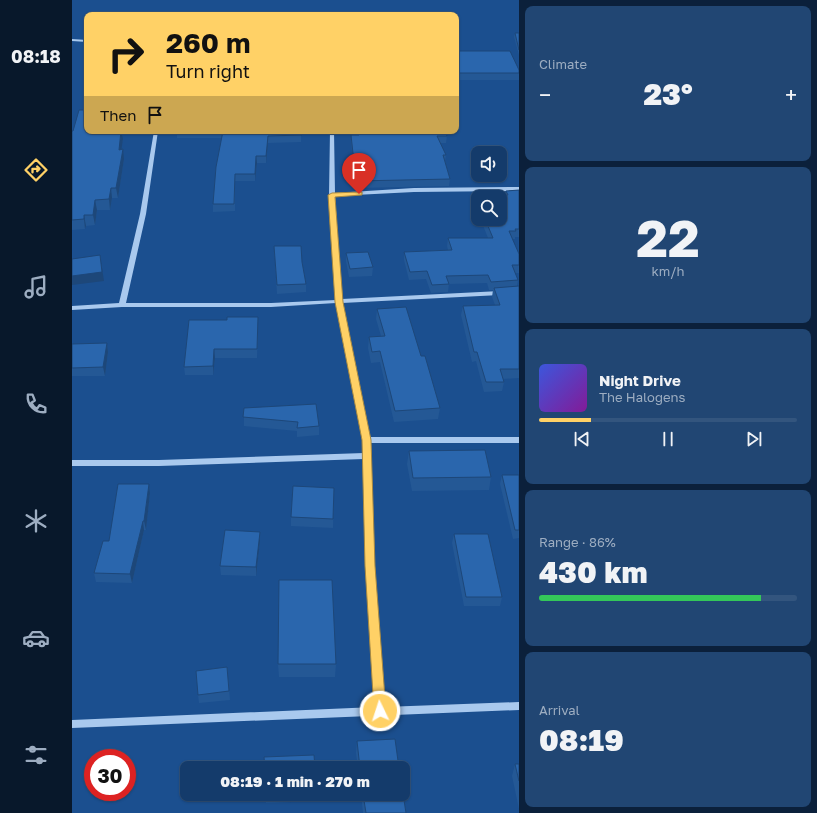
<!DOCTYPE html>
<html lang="en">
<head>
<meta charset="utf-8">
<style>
  :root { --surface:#143b6b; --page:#214673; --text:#f1f3f6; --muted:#9dadc1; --line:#33557e; --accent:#ffd166 }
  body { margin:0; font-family:"Golos Text",sans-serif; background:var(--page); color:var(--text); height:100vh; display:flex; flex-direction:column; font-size:15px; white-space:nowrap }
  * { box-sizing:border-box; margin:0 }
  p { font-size:13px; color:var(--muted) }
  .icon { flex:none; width:22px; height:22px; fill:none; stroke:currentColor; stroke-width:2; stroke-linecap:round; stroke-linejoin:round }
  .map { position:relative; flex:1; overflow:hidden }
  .panel { display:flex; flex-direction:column; gap:6px; padding:6px; background:#0b203b; width:298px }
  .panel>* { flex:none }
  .banner { position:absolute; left:12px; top:12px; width:375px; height:122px; border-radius:8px; box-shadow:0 1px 3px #0004,0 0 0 1px var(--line); background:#ffd166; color:#111; overflow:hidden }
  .buttons { position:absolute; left:399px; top:146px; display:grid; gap:8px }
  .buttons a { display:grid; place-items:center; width:36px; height:36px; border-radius:8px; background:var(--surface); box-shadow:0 1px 3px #0004,0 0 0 1px var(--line); font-size:20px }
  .speed { position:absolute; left:12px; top:749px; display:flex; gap:8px; font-size:20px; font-weight:700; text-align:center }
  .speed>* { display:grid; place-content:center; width:52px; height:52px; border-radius:50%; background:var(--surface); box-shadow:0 1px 3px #0004,0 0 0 1px var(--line); line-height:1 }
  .speed .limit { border:6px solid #d22; background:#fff; color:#111 }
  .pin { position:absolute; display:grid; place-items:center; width:34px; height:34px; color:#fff; margin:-41px -17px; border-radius:50% 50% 50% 0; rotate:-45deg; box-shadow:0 0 4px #0007 }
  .pin .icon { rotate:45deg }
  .me { position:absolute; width:44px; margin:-22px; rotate:356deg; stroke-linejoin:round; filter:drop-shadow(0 0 3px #0008) }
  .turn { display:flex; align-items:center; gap:14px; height:84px; padding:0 16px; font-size:18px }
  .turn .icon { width:52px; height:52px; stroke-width:2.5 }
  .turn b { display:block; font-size:28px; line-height:34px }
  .then { display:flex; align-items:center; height:38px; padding:0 16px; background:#0003; gap:8px; font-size:15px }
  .big { font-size:30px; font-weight:800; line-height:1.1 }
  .panel .card { flex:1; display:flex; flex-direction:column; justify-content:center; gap:6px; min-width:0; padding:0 14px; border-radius:8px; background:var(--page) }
  .panel .dial { align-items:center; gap:0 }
  .dial b { font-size:52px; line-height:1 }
  .song { display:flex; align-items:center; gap:12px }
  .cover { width:48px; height:48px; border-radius:6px; background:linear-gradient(135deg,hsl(230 70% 55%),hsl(290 70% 35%)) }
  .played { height:4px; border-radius:2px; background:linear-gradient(90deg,var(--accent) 20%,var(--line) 20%) }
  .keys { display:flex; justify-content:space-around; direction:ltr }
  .heat { display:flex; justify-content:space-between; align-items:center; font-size:22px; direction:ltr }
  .charge { height:6px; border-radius:3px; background:linear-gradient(90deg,#34c759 86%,var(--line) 0) }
  .trip { position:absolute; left:108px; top:761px; width:230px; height:40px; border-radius:8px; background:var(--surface); box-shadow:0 1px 3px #0004,0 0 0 1px var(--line); font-weight:800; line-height:40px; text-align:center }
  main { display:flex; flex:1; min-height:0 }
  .tab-bar { display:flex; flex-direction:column; width:72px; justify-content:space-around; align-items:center; background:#08182b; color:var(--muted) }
  .tab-bar .icon { width:28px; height:28px }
  .tab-bar .on { color:var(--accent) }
  .tab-bar b { font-size:18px; color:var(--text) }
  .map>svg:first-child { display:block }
</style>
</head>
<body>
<main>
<nav class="tab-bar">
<b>08:18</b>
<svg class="icon on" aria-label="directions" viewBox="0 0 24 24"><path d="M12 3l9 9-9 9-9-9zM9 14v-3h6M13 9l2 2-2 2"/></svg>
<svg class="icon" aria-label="music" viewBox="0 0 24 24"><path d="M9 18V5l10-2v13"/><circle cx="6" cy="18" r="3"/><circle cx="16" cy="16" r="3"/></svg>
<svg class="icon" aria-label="phone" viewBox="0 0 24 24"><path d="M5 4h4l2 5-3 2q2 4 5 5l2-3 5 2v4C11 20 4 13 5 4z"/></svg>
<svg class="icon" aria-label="climate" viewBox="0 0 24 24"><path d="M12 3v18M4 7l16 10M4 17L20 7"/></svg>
<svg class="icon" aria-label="car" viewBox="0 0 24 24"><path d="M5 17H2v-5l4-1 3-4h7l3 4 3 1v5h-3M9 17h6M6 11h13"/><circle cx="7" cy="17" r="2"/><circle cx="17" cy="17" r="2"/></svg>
<svg class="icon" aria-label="filters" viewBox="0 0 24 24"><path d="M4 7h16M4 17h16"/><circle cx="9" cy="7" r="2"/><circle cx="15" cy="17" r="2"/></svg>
</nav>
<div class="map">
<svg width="447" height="813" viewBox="0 0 447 813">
  <rect width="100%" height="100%" fill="#1b4f8f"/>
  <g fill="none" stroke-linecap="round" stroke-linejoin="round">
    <path fill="#a9c9ee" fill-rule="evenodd" d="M0,39l15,1v2l-15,-1z
      M82,131h4l-12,83 -20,89h145l65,-3 -7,-105 1,-64h4l1,62 79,-5 105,-1v4l-105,1 -79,4 7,103 177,-9v4l-177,9 28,134h149v6h-148l3,123 10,141 135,-5v8l-447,18v-8l303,-13 -9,-141 -2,-107 -205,7h-87v-6h87l205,-7 -1,-13 -27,-137 -65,4h-149l-50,3v-4l47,-3 21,-89z"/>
  </g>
  <path fill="#245895" d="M443,33h4v22l-5,-18z
    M384,51l63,19v10h-63z
    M0,131h15l36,8 -2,10 3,10 -6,39h-6l-2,12h-13l-2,15 -9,1 -1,3 -13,1z
    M105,131h124v11l-33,1 -2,20h-9l-2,18h-20v30l-22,1v-8l9,-66h-45z
    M285,131h88l2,5 -1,7h-6l6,12 -1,6 5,18 -1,7 -93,2 -5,-46v-7h7z
    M447,190v47h-4v2h-3l7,15v19h-4l3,7 -1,6h2v92l-16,1 1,3 -2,9 -18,1 -8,-31 -4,1 -11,-47 2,-9 32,-1 -3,-8 1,-7h-4l-2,-7 -38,1 -1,8 -17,1 -5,-14 -17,1 -5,-20v-8l44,-2 -1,-4 1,-8h40l-6,-15 1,-4h17v-22h-19v-1l25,-1v-4z
    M202,246l28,16 4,22v8l-29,2z
    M274,253l27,14 -1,9 -23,1 -3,-16z
    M305,309l44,47 19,52 -2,11 -44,3 -14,-60 -9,1 -3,-15 1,-11 12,-1 -5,-17z
    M117,320l69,6 -1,32h-42l-2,17h-28l-1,-8z
    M35,343l1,9 -3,24h-33v-30z
    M172,408l75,18v9l-22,2v-6l-53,-5z
    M337,451l82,26 -2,13 -77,1 -5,-27z
    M430,475h17v63l-6,1 -13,-55z
    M77,484l1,9 -4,37h-2l-12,53 -36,-1 -2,-9 15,-32z
    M262,488l-1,40 -42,-2v-9z
    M188,532v9l-4,35 -35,-1 -1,-9z
    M382,534l48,63 -2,9h-36l-12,-63z
    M206,664h58l-1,13h-56z
    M155,667l3,33 -31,3 -1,-8z
    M285,741l42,27h-41l-2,-15z
    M443,764h4v45l-7,-33z
    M193,794h51v7l-50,2z
    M289,794h42l3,19h-43z"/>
  <path fill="#1d4779" d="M49,131l2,8 -3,20 -1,-9z
    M196,136v7l-2,20v-7z
    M51,149l1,10 -6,39 -2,-10z
    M184,156l1,7 -2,18v-7z
    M39,188l1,10 -2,12 -1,-11z
    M23,200l2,10 -2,15 -2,-10z
    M12,215l2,11 -1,3 -1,-10z
    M28,255l4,26 -32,4v-9z
    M35,343l1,9 -3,24 -2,-9z
    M142,349l1,9 -2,17v-9z
    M77,484l1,9 -4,37 -2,-9z
    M71,521l1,9 -12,53 -2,-9z
    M188,532v9l-4,35v-9z"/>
  <path fill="#2a66ad" stroke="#1d4779" d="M443,33h4v17z
    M384,51h54l9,19v3h-62l-1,-3z
    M7,110h8v21h34l-2,19 4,-1 -7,39h-5l-2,11 -14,1 -2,15h-9v4l-12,1v-89h1z
    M151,131h78l1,4 -34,1 -2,20h-10l-1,18h-20l-1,30h-21l3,-37z
    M287,131h86l2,5h-10l9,19h-3l7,24 -94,2 -5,-46h8z
    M447,190v39h-4l1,2h-7l10,23v11h-7l6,15 -27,2 -3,-7 -42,1 3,8 -17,1 -5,-14 -17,1 -6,-20 48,-2 -4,-12h45l-8,-19h15v-22h-18l-1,-1 27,-1 -2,-4z
    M202,246h27l1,16 4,22 -29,1z
    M296,252l5,15 -23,2 -4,-16z
    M28,255l2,17 -30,4v-17z
    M447,286v83h-19l4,13h-18l-9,-30h-3l-11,-46 37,-1 -6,-17z
    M334,307l15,49h4l15,52 -45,3 -15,-60 -8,1 -3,-15 16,-1 -8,-27z
    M155,317h31l-1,32h-43l-1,17 -29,1 5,-47h38z
    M35,343l-4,24 -31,1v-24z
    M244,404l3,22 -22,2 1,-6 -55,-5 1,-9z
    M413,450l6,27 -78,1 -4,-27z
    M430,475h17v55h-4z
    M46,484h31l-5,37h-1l-13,53 -36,-1 9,-32h6z
    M221,486l41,2 -1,31 -42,-2z
    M153,530l35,2 -4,35 -36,-1z
    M382,534h34l14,63h-36z
    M207,580h53l4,84h-58z
    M155,667l2,24 -31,4 -2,-24z
    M323,739l4,29h-39l-3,-27z
    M242,755l1,13h-50l-1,-11z
    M443,764h4v17z
    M193,794h19l-19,1z
    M291,794h40l3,19h-40z"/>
  <path fill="#ffd166" stroke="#a68842" d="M287,192h3v3l-27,2 8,105 28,138 4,126 11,145 -2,4 -4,2 -5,-2 -1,-4 -9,-145 -3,-126 -27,-138 -7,-107 4,-2z"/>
</svg>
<div class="buttons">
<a><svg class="icon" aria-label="sound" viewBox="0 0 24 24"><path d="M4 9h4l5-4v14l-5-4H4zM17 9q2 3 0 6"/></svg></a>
<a><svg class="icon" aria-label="search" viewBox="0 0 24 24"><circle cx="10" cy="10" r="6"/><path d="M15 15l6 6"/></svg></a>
</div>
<div class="speed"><div class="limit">30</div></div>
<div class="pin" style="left:287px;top:194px;background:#d93025"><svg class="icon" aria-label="arrive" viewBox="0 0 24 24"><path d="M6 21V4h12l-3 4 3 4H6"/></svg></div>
<svg class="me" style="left:308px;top:711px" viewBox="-20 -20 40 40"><circle r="17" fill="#ffd166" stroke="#fff" stroke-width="3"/><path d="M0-11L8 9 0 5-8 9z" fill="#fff"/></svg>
<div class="trip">08:19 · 1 min · 270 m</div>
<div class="banner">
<div class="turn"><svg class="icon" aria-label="right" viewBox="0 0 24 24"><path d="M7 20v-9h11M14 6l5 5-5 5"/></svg><div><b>260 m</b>Turn right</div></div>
<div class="then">Then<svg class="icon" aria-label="arrive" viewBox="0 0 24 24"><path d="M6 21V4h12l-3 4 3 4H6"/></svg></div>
</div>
</div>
<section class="panel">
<div class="card"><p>Climate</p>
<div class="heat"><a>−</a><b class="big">23°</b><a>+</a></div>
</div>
<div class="card dial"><b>22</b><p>km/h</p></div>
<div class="card">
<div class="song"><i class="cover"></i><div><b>Night Drive</b><p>The Halogens</p></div></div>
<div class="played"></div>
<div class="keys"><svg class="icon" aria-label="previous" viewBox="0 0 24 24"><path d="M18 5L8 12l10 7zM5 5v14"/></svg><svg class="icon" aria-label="pause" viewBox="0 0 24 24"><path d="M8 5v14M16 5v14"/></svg><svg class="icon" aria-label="next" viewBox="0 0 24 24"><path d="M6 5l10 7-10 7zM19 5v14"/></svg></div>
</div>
<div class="card"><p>Range · 86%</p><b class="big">430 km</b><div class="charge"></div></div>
<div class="card"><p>Arrival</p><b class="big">08:19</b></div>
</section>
</main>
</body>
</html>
